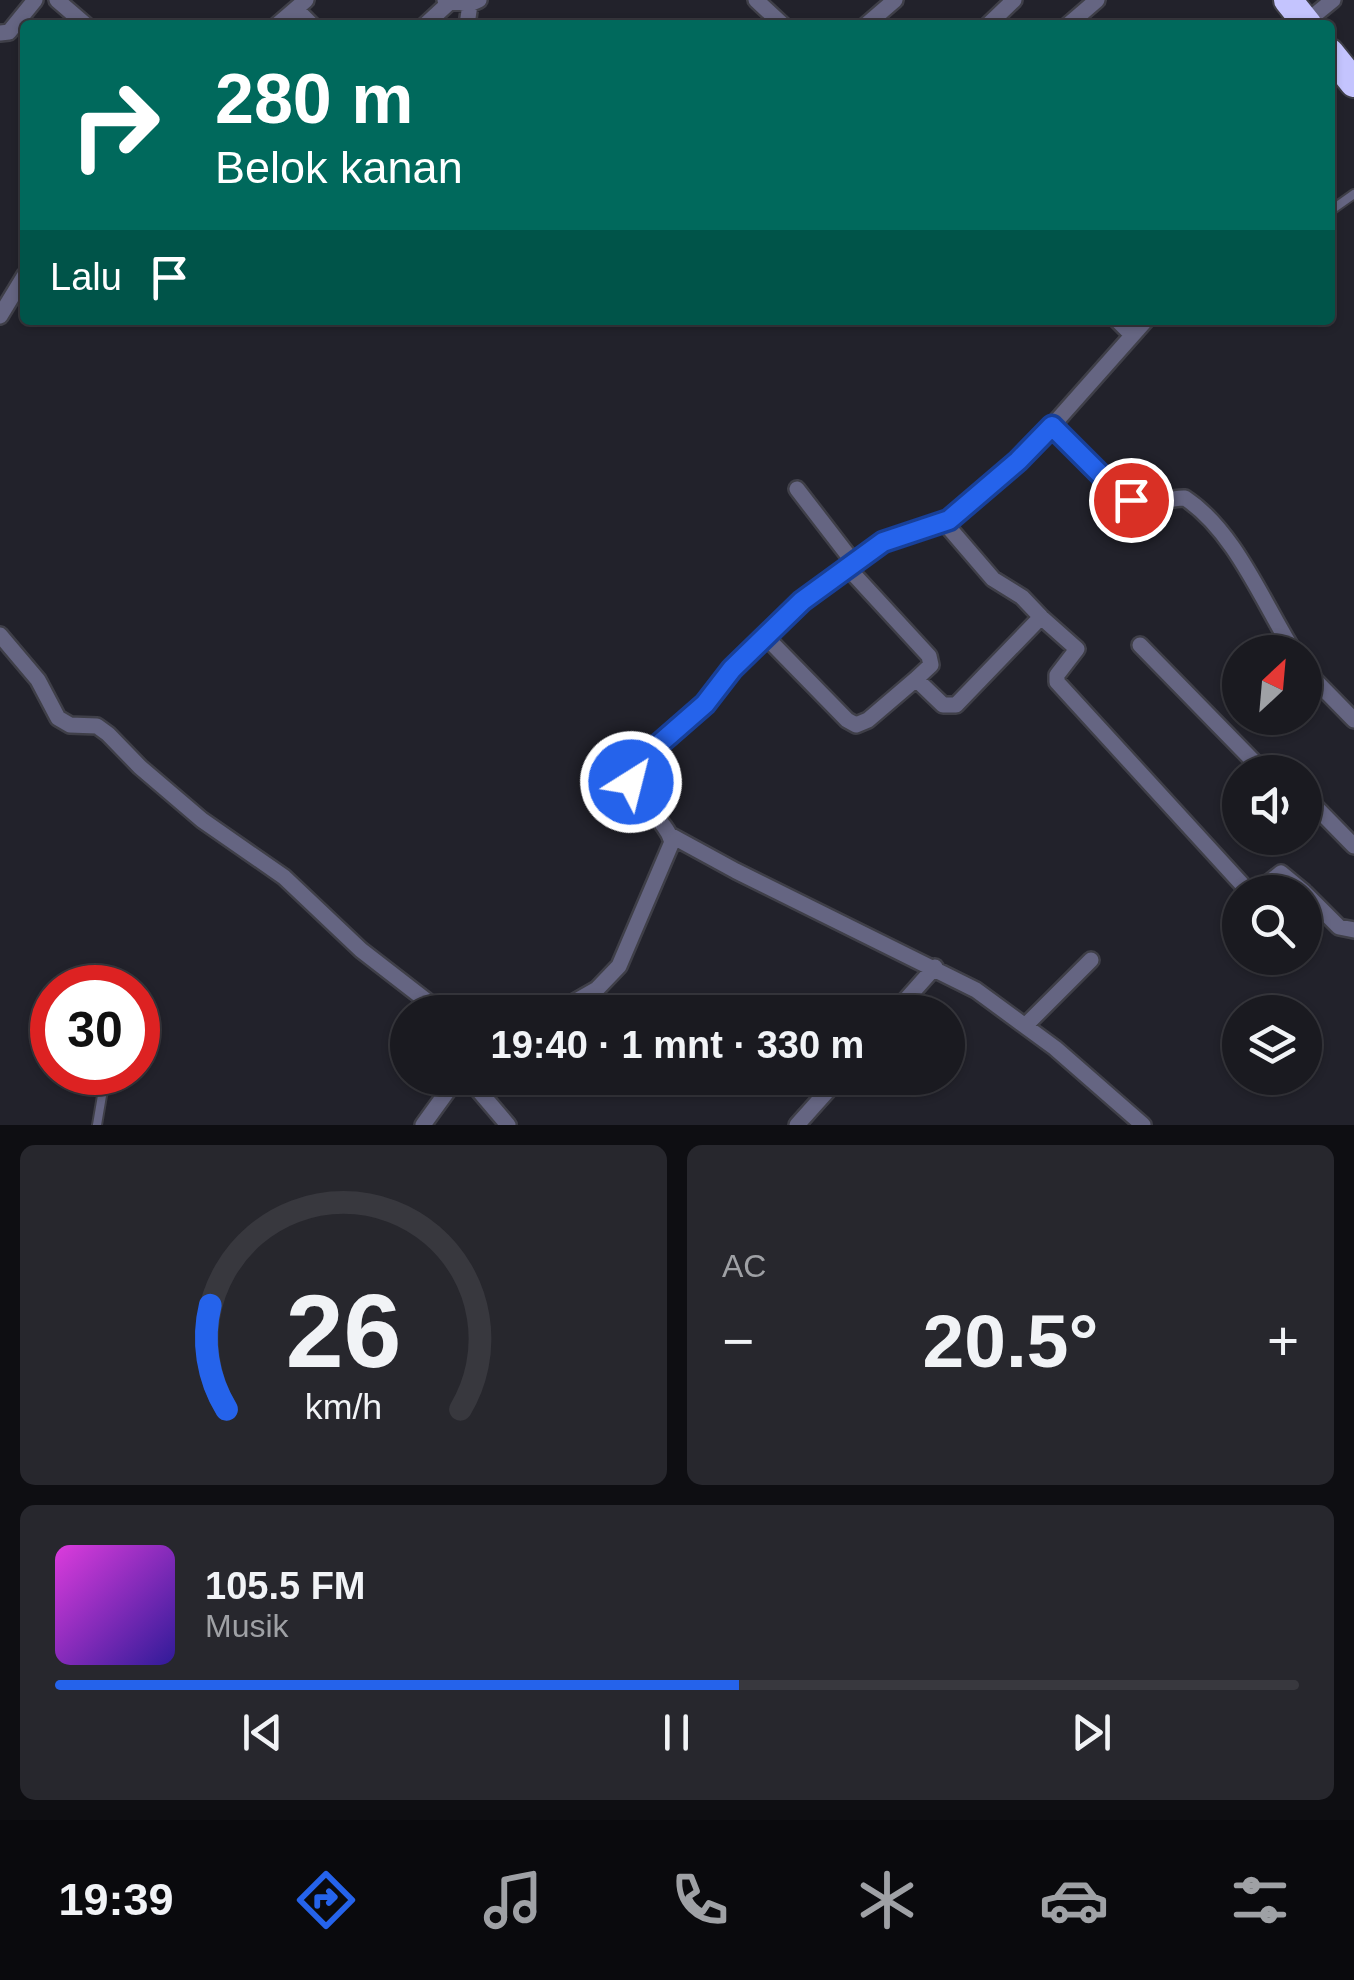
<!DOCTYPE html>
<html lang="id">
<head>
<meta charset="utf-8">
<style>
  :root { --surface:#1a1a20; --page:#27272d; --text:#f1f3f6; --muted:#9fa1a5; --line:#38383e; --accent:#2563eb }
  body { margin:0; font-family:Arial,sans-serif; background:var(--page); color:var(--text); height:100vh; display:flex; flex-direction:column; font-size:38px; white-space:nowrap }
  * { box-sizing:border-box; margin:0 }
  p { font-size:32px; color:var(--muted) }
  .icon { flex:none; width:55px; height:55px; fill:none; stroke:currentColor; stroke-width:2; stroke-linecap:round; stroke-linejoin:round }
  .map { position:relative; height:1125px; overflow:hidden }
  .drawer { display:flex; flex-direction:column; gap:20px; padding:20px; background:#0e0e12; flex:1 }
  .drawer>* { flex:none }
  .banner { position:absolute; left:20px; top:20px; width:1315px; height:305px; border-radius:10px; box-shadow:0 2px 8px #0004,0 0 0 2px var(--line); background:#00695c; color:#fff; overflow:hidden }
  .needle { width:65px; rotate:26deg }
  .controls { position:absolute; left:1222px; top:635px; display:grid; gap:20px }
  .controls a { display:grid; place-items:center; width:100px; height:100px; border-radius:50%; background:var(--surface); box-shadow:0 2px 8px #0004,0 0 0 2px var(--line); font-size:50px }
  .speed { position:absolute; left:30px; top:965px; display:flex; gap:20px; font-size:50px; font-weight:700; text-align:center }
  .speed>* { display:grid; place-content:center; width:130px; height:130px; border-radius:50%; background:var(--surface); box-shadow:0 2px 8px #0004,0 0 0 2px var(--line); line-height:1 }
  .speed .limit { border:15px solid #d22; background:#fff; color:#111 }
  .pin { position:absolute; display:grid; place-items:center; width:85px; height:85px; color:#fff; margin:-42px; border:5px solid #fff; border-radius:50%; box-shadow:0 2px 10px #0007 }
  .me { position:absolute; width:110px; margin:-55px; rotate:36deg; stroke-linejoin:round; filter:drop-shadow(0 0 8px #0008) }
  .turn { display:flex; align-items:center; gap:35px; height:210px; padding:0 30px; font-size:45px }
  .turn .icon { width:130px; height:130px; stroke-width:2.5 }
  .turn b { display:block; font-size:70px; line-height:85px }
  .then { display:flex; align-items:center; height:95px; padding:0 30px; background:#0003; gap:20px; font-size:38px }
  .big { font-size:75px; font-weight:600; line-height:1.1 }
  .drawer .card { flex:1; display:flex; flex-direction:column; justify-content:center; gap:15px; min-width:0; padding:0 35px; border-radius:15px; background:var(--page) }
  .drawer .dial { align-items:center; gap:0 }
  .dial svg { height:260px; overflow:visible; fill:none; stroke:var(--line); stroke-width:7; stroke-linecap:round; text-anchor:middle }
  .dial text { fill:var(--text); stroke:none }
  .song { display:flex; align-items:center; gap:30px }
  .cover { width:120px; height:120px; border-radius:15px; background:linear-gradient(135deg,hsl(300 70% 55%),hsl(250 70% 35%)) }
  .played { height:10px; border-radius:5px; background:linear-gradient(90deg,var(--accent) 55%,var(--line) 55%) }
  .keys { display:flex; justify-content:space-around; direction:ltr }
  .heat { display:flex; justify-content:space-between; align-items:center; font-size:55px; direction:ltr }
  .drawer .tiles { flex:1; display:grid; gap:20px; grid-template-columns:1fr 1fr }
  .card:last-child { grid-column:span 2 }
  .trip { position:absolute; left:390px; top:995px; width:575px; height:100px; border-radius:50px; background:var(--surface); box-shadow:0 2px 8px #0004,0 0 0 2px var(--line); font-weight:600; line-height:100px; text-align:center }
  .tabs { display:flex; height:160px; justify-content:space-around; align-items:center; background:#0a0a0d; color:var(--muted) }
  .tabs .icon { width:70px; height:70px }
  .tabs .selected { color:var(--accent) }
  .tabs b { font-size:45px; color:var(--text) }
  .map>svg:first-child { display:block }
</style>
</head>
<body>
<div class="map">
<svg width="1354" height="1125" viewBox="0 0 1354 1125">
  <rect width="100%" height="100%" fill="#22222b"/>
  <g fill="none" stroke-linecap="round" stroke-linejoin="round">
    <defs>
      <path id="lane" d="M1330,211l24,-17
        M97,1125l9,-53"/>
      <path id="street" d="M57,0l29,25
        M445,0l25,4 9,-4
        M756,0l27,25
        M296,9l16,16
        M1306,22l27,-22
        M277,25l29,-25
        M425,25l25,-23
        M467,25l3,-21
        M866,25l29,-25
        M988,25l26,-25
        M1068,25l29,-25
        M0,33l9,-1 26,-32
        M0,316l25,-41
        M1117,320l15,15
        M1052,426c21,22 63,75 93,78 14,1 26,-7 40,-6 50,33 78,105 109,154
        M797,489l57,74
        M944,522l49,57 29,18 19,20
        M848,568l81,88 2,9 -15,14
        M0,635l38,45 20,38 12,7 27,1 11,8 32,33 62,53 82,57 77,73 80,62
        M765,636l82,84 9,5 12,-5 48,-41 27,26h13l85,-88 36,32 -20,26v7l192,210
        M1140,645l124,127h17
        M1305,670l49,50
        M1305,796l49,50
        M670,835l66,36 240,119 79,58 88,77
        M1257,892l24,-19 23,19
        M1305,893l34,34 15,3
        M557,1012l40,-23 22,-23 53,-124c-7,-27 -44,-39 -41,-70l74,-68 27,-35 71,-68 80,-59 66,-23 19,-13 84,-80 94,-106
        M895,1012l40,-45
        M1025,1026l66,-66
        M468,1078l40,47
        M423,1125l34,-47
        M797,1125l42,-47"/>
      <path id="highway" d="M1288,0l20,25
        M1330,53l24,30"/>
    </defs>
    <use href="#lane" stroke="#3f3f48" stroke-width="12"/>
    <use href="#street" stroke="#3f3f48" stroke-width="20"/>
    <use href="#highway" stroke="#3f3f48" stroke-width="32"/>
    <use href="#lane" stroke="#656582" stroke-width="8"/>
    <use href="#street" stroke="#656582" stroke-width="15"/>
    <use href="#highway" stroke="#c4c4fe" stroke-width="28"/>
  </g>
  <g fill="none" stroke-linecap="round" stroke-linejoin="round">
    <defs>
      <path id="route" d="M631,782v-10l11,-13 63,-55 27,-35 70,-68 81,-59 66,-22 69,-59 34,-35 67,67 12,7"/>
    </defs>
    <use href="#route" stroke="#184099" stroke-width="25"/>
    <use href="#route" stroke="#2563eb" stroke-width="18"/>
  </g>
</svg>
<div class="controls">
<a><svg class="needle" viewBox="-14 -14 28 28"><path d="M0-13l5 13h-10z" fill="#e53935"/><path d="M0 13l5-13h-10z" fill="#9fa1a5"/></svg></a>
<a><svg class="icon" aria-label="sound" viewBox="0 0 24 24"><path d="M4 9h4l5-4v14l-5-4H4zM17 9q2 3 0 6"/></svg></a>
<a><svg class="icon" aria-label="search" viewBox="0 0 24 24"><circle cx="10" cy="10" r="6"/><path d="M15 15l6 6"/></svg></a>
<a><svg class="icon" aria-label="layers" viewBox="0 0 24 24"><path d="M12 4l9 5-9 5-9-5zM3 14l9 5 9-5"/></svg></a>
</div>
<div class="speed"><div class="limit">30</div></div>
<div class="pin" style="left:1131px;top:500px;background:#d93025"><svg class="icon" aria-label="arrive" viewBox="0 0 24 24"><path d="M6 21V4h12l-3 4 3 4H6"/></svg></div>
<svg class="me" style="left:631px;top:782px" viewBox="-20 -20 40 40"><circle r="17" fill="#2563eb" stroke="#fff" stroke-width="3"/><path d="M0-11L8 9 0 5-8 9z" fill="#fff"/></svg>
<div class="trip">19:40 · 1 mnt · 330 m</div>
<div class="banner">
<div class="turn"><svg class="icon" aria-label="right" viewBox="0 0 24 24"><path d="M7 20v-9h11M14 6l5 5-5 5"/></svg><div><b>280 m</b>Belok kanan</div></div>
<div class="then">Lalu<svg class="icon" aria-label="arrive" viewBox="0 0 24 24"><path d="M6 21V4h12l-3 4 3 4H6"/></svg></div>
</div>
</div>
<section class="drawer">
<div class="tiles">
<div class="card dial"><svg viewBox="0 0 100 80">
<path d="M14 69A42 42 0 1 1 86 69"/>
<path d="M14 69A42 42 0 0 1 9 37" stroke="#2563eb"/>
<text x="50" y="56" font-size="32" font-weight="700">26</text>
<text x="50" y="72" font-size="11">km/h</text>
</svg></div>
<div class="card"><p>AC</p>
<div class="heat"><a>−</a><b class="big">20.5°</b><a>+</a></div>
</div>
<div class="card">
<div class="song"><i class="cover"></i><div><b>105.5 FM</b><p>Musik</p></div></div>
<div class="played"></div>
<div class="keys"><svg class="icon" aria-label="previous" viewBox="0 0 24 24"><path d="M18 5L8 12l10 7zM5 5v14"/></svg><svg class="icon" aria-label="pause" viewBox="0 0 24 24"><path d="M8 5v14M16 5v14"/></svg><svg class="icon" aria-label="next" viewBox="0 0 24 24"><path d="M6 5l10 7-10 7zM19 5v14"/></svg></div>
</div>
</div>
</section>
<nav class="tabs">
<b>19:39</b>
<svg class="icon selected" aria-label="directions" viewBox="0 0 24 24"><path d="M12 3l9 9-9 9-9-9zM9 14v-3h6M13 9l2 2-2 2"/></svg>
<svg class="icon" aria-label="music" viewBox="0 0 24 24"><path d="M9 18V5l10-2v13"/><circle cx="6" cy="18" r="3"/><circle cx="16" cy="16" r="3"/></svg>
<svg class="icon" aria-label="phone" viewBox="0 0 24 24"><path d="M5 4h4l2 5-3 2q2 4 5 5l2-3 5 2v4C11 20 4 13 5 4z"/></svg>
<svg class="icon" aria-label="climate" viewBox="0 0 24 24"><path d="M12 3v18M4 7l16 10M4 17L20 7"/></svg>
<svg class="icon" aria-label="car" viewBox="0 0 24 24"><path d="M5 17H2v-5l4-1 3-4h7l3 4 3 1v5h-3M9 17h6M6 11h13"/><circle cx="7" cy="17" r="2"/><circle cx="17" cy="17" r="2"/></svg>
<svg class="icon" aria-label="filters" viewBox="0 0 24 24"><path d="M4 7h16M4 17h16"/><circle cx="9" cy="7" r="2"/><circle cx="15" cy="17" r="2"/></svg>
</nav>
</body>
</html>
